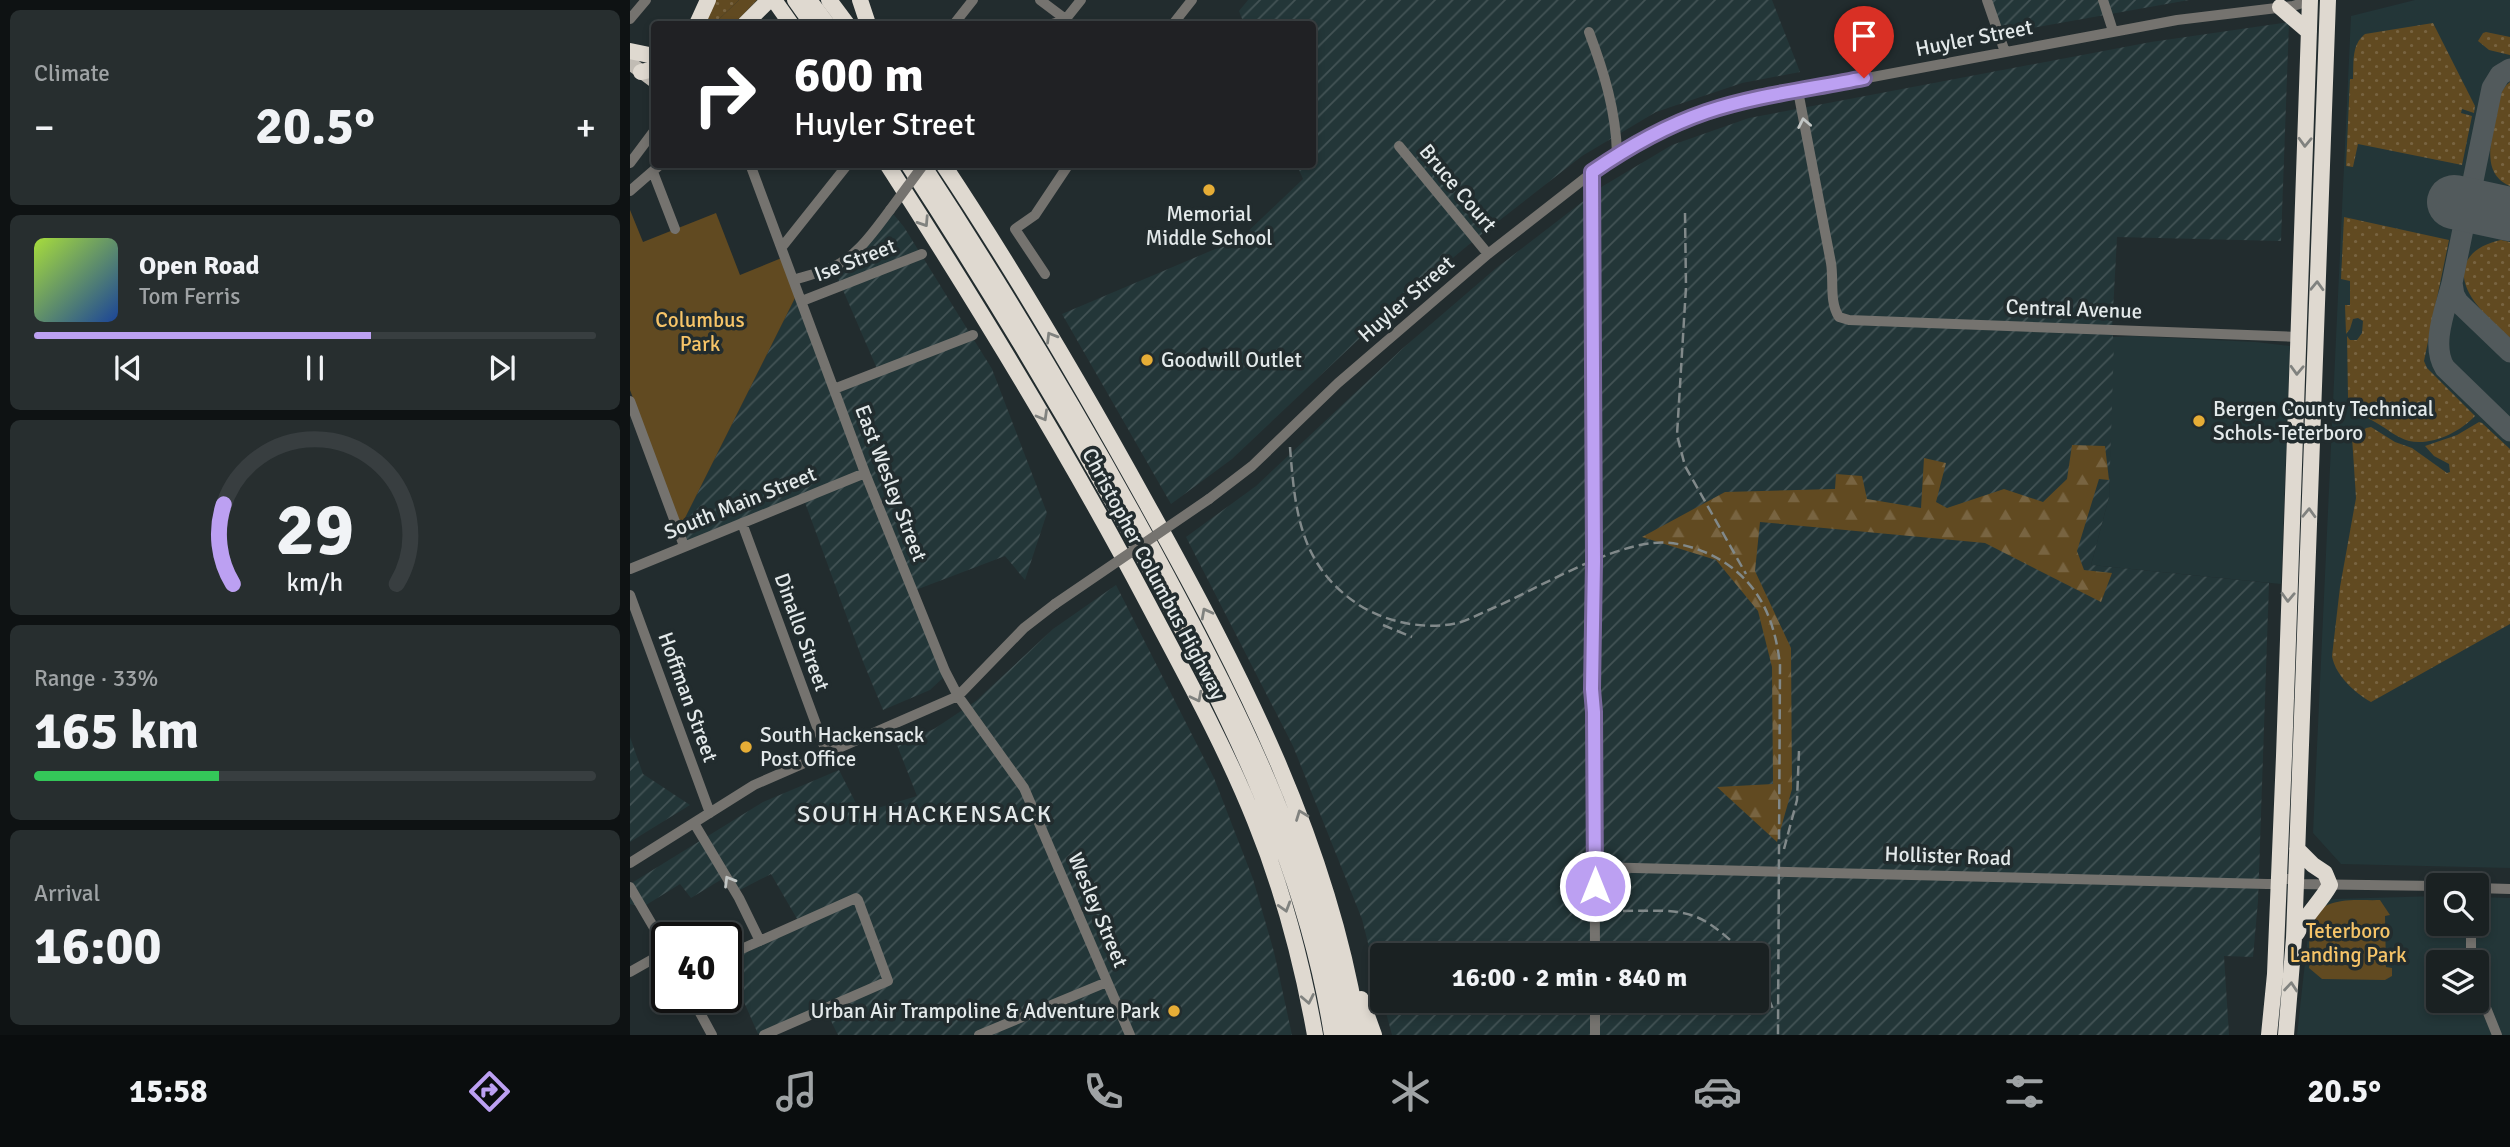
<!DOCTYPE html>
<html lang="en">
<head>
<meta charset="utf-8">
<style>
  :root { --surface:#1a2122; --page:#272e2f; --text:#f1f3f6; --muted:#9fa3a5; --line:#383e40; --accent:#bca0f2 }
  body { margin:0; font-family:Signika,sans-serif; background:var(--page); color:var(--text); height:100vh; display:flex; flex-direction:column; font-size:26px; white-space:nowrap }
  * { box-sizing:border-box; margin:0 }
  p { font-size:23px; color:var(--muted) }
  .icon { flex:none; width:38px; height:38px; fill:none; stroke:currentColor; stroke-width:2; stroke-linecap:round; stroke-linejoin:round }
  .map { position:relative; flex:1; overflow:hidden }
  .details { display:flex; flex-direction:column; gap:10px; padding:10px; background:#0e1213; width:630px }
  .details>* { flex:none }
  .top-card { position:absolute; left:21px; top:21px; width:665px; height:147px; border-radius:7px; box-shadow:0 4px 10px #0003,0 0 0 2px var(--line); background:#202124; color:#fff; overflow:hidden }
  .buttons { position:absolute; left:1796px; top:873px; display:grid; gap:14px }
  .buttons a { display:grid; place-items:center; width:63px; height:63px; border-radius:7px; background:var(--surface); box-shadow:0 4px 10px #0003,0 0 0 2px var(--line); font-size:35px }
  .speed { position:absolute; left:21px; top:922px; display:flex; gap:14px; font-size:35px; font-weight:700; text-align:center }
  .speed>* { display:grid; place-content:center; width:91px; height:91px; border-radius:50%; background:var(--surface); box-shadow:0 4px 10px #0003,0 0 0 2px var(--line); line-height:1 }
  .speed .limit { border:4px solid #111; border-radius:10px; background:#fff; color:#111 }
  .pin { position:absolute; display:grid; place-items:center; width:60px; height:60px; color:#fff; margin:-72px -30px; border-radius:50% 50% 50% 0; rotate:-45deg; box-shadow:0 0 7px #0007 }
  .pin .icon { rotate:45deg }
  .me { position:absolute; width:77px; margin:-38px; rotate:0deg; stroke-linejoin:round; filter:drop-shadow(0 0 5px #0008) }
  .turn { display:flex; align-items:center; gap:24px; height:147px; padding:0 28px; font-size:32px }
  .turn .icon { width:91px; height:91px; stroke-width:2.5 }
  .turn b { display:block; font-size:49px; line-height:60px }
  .big { font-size:52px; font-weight:700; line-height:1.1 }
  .details .card { flex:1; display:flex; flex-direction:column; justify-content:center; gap:10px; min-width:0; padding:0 24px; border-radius:10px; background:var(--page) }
  .details .dial { align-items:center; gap:0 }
  .dial svg { height:182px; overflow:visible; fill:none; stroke:var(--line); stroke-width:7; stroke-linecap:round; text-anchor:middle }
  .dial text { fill:var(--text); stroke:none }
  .song { display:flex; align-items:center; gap:21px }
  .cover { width:84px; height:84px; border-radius:10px; background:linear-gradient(135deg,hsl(80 70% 55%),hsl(220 70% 35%)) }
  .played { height:7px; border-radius:4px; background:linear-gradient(90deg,var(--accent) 60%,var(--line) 60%) }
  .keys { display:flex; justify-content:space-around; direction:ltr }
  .heat { display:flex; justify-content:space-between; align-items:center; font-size:38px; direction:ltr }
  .charge { height:10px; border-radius:5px; background:linear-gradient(90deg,#34c759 33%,var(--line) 0) }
  .trip { position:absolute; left:740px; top:943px; width:399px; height:70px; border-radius:7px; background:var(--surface); box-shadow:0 4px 10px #0003,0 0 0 2px var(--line); font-weight:700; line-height:70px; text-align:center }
  .tabs { display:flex; height:112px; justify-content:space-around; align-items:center; background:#0a0d0e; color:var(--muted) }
  .tabs .icon { width:49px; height:49px }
  .tabs .on { color:var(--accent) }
  .tabs b { font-size:32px; color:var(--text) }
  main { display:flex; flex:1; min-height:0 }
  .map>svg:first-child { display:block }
</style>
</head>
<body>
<main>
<section class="details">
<div class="card"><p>Climate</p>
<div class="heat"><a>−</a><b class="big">20.5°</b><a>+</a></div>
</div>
<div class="card">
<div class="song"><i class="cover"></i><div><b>Open Road</b><p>Tom Ferris</p></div></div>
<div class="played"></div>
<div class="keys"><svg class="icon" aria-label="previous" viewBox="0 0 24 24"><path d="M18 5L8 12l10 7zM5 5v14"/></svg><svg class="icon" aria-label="pause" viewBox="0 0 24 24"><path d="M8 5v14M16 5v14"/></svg><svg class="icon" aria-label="next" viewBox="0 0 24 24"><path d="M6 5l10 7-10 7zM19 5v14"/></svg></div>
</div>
<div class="card dial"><svg viewBox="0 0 100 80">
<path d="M14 69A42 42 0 1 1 86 69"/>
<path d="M14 69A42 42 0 0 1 10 34" stroke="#bca0f2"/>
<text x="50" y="56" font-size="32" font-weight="700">29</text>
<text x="50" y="72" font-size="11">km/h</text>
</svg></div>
<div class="card"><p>Range · 33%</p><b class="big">165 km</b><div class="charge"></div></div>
<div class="card"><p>Arrival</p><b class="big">16:00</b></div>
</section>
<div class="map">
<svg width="1880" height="1035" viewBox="0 0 1880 1035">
  <defs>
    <pattern id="industrial-furrows" width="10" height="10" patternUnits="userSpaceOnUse" patternTransform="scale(1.75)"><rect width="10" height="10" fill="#233638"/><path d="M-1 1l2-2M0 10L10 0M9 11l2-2" fill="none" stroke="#435355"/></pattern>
    <pattern id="grass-dots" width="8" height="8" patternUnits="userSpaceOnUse" patternTransform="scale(1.75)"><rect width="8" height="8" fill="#614a21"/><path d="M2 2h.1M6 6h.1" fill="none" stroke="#786441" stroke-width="1.8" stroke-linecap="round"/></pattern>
    <pattern id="forest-firs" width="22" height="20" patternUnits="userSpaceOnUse" patternTransform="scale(1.75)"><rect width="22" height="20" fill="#614a21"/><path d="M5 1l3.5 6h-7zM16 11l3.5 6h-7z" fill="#786441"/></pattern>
  </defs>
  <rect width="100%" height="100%" fill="#222c2e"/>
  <path fill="#233638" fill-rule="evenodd" d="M1785,0h95v868l-169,-4 -28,-31 38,-817z
    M1503,336l123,6 34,4 -9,238 -190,-19 18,-68 4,-160z
    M1808,896v28h38v-27l34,1v137h-213l13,-118 19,-17 6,-1zM1808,962h38v39h-38z"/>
  <path fill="url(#industrial-furrows)" d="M618,0h524l28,72 -58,11 -86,29 -74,44 -109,85 -96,81 -145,137 -61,45 -109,-190 179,-76 62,-59 -6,-14 15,-1v-140h-68l-5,-13z
    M1357,0h202l-190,34z
    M1659,22l-8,219 -164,-4 -5,93 2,13 -5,154 -18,68 178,18 -11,318 -5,56 -29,-1 5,79h-837l-9,-34h374v-45h-375v43l-20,-80 -69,-173 -107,-209 70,-51 146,-137 93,-80 108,-83 69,-41 77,-27 402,-76z
    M260,210l14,17 88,142 55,144 -22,67 -20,-24 -92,35 32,85 -15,14 -47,20 -19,-46 -61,-167 -116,46 -6,-17 117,-234 36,96 44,-17 -45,-104z
    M486,585l98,193 39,101 21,73 18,83h-454l-14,-28 -66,27 -32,-73v-7l74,-30 -29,-50 -35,18 -9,-16 -36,22 -11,-14 -37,23 -13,-3v-20l133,-82 76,-32 22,43 56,-17 -20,-51 37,-16 42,-28 77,-72z
    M0,737l13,37 47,31 -60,37z"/>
  <path fill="url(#grass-dots)" d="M82,0h27l-25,24h-11z
    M1803,23l42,83 -1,7 -12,-4 -1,4 11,3 -10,49 -104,-21 -5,23 -7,-1 4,-87h3c1,-16 -2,-34 12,-45z
    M1856,32l24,5v18l-21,-5 -11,-9 5,-8z
    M1880,82v104c-29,-12 -19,-46 -14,-69 2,-14 3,-27 14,-35z
    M1714,217l105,23 -25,121 3,7 48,48c-15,16 -43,30 -66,25 -12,-3 -23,-13 -34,-19 -12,-7 -23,-11 -27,-25l-1,-61 3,4h7l5,-7 1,-12 -5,-3 -5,1 -3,10 -4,5 -1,-29h5v-24l-9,-2z
    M1871,240l9,2v96c-11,-10 -23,-20 -32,-32 -26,-31 -15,-58 23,-66z
    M1849,422l3,1 28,26v175l-139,78c-16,-9 -36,-27 -39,-46l8,-69 16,-89 -4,-61h5l9,-9 5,-1 24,15 17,6 35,25 3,-1 -1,-8 -15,-8 -9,-10 32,-11z"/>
  <path fill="url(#forest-firs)" d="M109,0h18l-23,24h-20z
    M1442,445l33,1 4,34 -10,-1 -22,72 7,19 28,3 -11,29 -116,-59 -225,-21 -5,49 36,77 1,141 -15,53 -60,-55 56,-3 -1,-117 -14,-56 -42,-51 -74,-23 83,-45 110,-3 1,-15 26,2 5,23 54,9 3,-50 22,5 -10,39 11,6 57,-19 39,13 24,-23z"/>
  <path fill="#614a21" d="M0,210l13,32 73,-29 24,62 44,-18 14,35 -117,234 -51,-136z
    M1750,900l10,15 -5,1 1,51 6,1v8l-7,4 -63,-1 -13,-11c1,-12 -1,-35 2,-45 10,-28 45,-22 69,-23z"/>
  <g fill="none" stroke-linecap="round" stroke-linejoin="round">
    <path stroke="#525a5c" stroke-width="21" d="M1880,69l-10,6 -8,13 -40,195 2,12 4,7 52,50
      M1822,283c-6,25 -22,62 -7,85l65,63"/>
    <path stroke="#525a5c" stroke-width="54" d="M1824,202l56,12"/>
    <path stroke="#75736f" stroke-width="10" d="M410,0l32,24
      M1357,0l18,52
      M1473,0l10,31
      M0,19l16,-19
      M324,24l19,-24
      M422,24l13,-4 16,-20
      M543,24l19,-24
      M959,32c15,40 27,79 28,122
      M1168,91l33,172c3,17 -2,39 8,54l10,3 449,17
      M769,146l89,108
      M0,163l24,-32
      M120,164l115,309 80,198 13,25 66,92 106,247
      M23,172l22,57
      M962,172l2,389 -2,128 2,23 1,244
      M0,191l31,-27
      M152,247l66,-83
      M415,274l-30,-45 20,-14 34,-51
      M164,280c12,-4 25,-7 37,-12 26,-11 43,-37 59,-58
      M172,301l120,-47
      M204,389l139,-54
      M0,401l54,145
      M579,499l43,-33 86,-83 150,-129 119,-93 31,-19 44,-21 47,-16 90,-18 358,-67 116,-14 19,-6
      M112,523l85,231
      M0,569l235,-96
      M0,595l80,218
      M64,823l45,75 21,43
      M0,863l124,-78 204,-89 66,-68 31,-24
      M965,867l672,17h11l4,-5h8l6,5 142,2
      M0,887l37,63
      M1846,888l34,1
      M96,956l130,-58 2,2 30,81 -124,54
      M1841,962v-38
      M0,972l37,-21
      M1846,983l21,52
      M62,998l20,37
      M965,1001v34
      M349,1035l128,-53"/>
    <path stroke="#c1bcb4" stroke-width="14" d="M0,63l24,18"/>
    <path stroke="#dfd9d0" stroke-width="16" d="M144,0l17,24
      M165,0l17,24
      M179,0l18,24
      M199,0l18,24
      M230,0l8,24
      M1650,7l29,25
      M67,24l11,-24
      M115,24l24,-24
      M0,51l24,5
      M11,72l13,-3
      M257,164c92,143 181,288 260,438 38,72 78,144 108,219 28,69 47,141 60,214
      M278,164c86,132 167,267 242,405 80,148 156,297 182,466
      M292,164c87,133 169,270 244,410 79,148 152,293 177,461
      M313,164c73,110 140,224 204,340 93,168 183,339 212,531
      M1667,933c9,-19 23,-30 33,-48l-5,-12 -12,-8 -16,-16
      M731,999l13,36
      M1639,1035l6,-61 9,-218 26,-756
      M1656,1035l8,-97 34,-938"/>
    <path stroke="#81898a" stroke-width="2.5" stroke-dasharray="10 5" stroke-linecap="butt" d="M1055,213l1,74 -9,148 8,31 61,108
      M660,447c5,65 10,119 69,158 28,18 70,26 102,17 10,-3 20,-9 30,-13 46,-20 113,-61 162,-66 28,-3 62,10 83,28 29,24 40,58 44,94l-2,370
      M753,625l29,12
      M1154,849l13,-49 2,-49
      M993,911c66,-1 75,-3 124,45
      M1127,971l16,38"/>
    <path stroke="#75736f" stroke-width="10" d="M260,210l34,-46
      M425,604l154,-105"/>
  </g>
  <defs><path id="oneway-chevron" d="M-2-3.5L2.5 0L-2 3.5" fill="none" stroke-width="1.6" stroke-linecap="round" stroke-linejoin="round" transform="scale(1.75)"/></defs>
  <g stroke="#c2c6c5">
    <use href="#oneway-chevron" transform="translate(1174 123) rotate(-101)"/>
    <use href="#oneway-chevron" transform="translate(99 881) rotate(-121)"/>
  </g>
  <g stroke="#80827f">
    <use href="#oneway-chevron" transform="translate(1675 142) rotate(92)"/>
    <use href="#oneway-chevron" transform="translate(294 222) rotate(57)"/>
    <use href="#oneway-chevron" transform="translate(1687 286) rotate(-88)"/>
    <use href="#oneway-chevron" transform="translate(421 337) rotate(-121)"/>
    <use href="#oneway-chevron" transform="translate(1667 370) rotate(92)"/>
    <use href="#oneway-chevron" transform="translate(413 416) rotate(60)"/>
    <use href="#oneway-chevron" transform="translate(1679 513) rotate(-88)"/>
    <use href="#oneway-chevron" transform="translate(1658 597) rotate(92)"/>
    <use href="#oneway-chevron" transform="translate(576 613) rotate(-118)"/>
    <use href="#oneway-chevron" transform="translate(567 697) rotate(63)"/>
    <use href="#oneway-chevron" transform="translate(671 815) rotate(-111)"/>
    <use href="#oneway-chevron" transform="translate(655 907) rotate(73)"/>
    <use href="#oneway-chevron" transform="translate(1661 987) rotate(-85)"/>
    <use href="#oneway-chevron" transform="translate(678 999) rotate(79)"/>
  </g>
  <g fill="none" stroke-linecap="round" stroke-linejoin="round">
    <defs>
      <path id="route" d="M965,886l-1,-174 -2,-23 2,-128 -2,-389c36,-25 73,-46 114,-60 51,-17 105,-23 158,-34"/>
    </defs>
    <use href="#route" stroke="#7a689d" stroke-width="18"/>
    <use href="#route" stroke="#bca0f2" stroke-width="12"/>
  </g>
  <g fill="#e6ad36" stroke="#222c2e" stroke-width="2.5">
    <circle cx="579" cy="190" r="7"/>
    <circle cx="517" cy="360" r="7"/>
    <circle cx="1569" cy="421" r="7"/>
    <circle cx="116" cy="747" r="7"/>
    <circle cx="544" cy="1011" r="7"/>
  </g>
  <g text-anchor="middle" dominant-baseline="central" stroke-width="7" stroke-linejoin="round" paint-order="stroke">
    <g font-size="21" fill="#e3e9ea" stroke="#222c2e">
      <text transform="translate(1344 38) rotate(-11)">Huyler Street</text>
      <text transform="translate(828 188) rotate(50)">Bruce Court</text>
      <text transform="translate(225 260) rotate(-21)">Ise Street</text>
      <text transform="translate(776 299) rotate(-41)">Huyler Street</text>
      <text transform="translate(1444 309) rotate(2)">Central Avenue</text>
      <text transform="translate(261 483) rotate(69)">East Wesley Street</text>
      <text transform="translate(110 503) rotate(-22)">South Main Street</text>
      <text transform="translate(524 574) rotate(62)">Christopher Columbus Highway</text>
      <text transform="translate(172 632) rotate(70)">Dinallo Street</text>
      <text transform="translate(58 697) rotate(70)">Hoffman Street</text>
      <text transform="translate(1318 856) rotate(2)">Hollister Road</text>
      <text transform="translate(468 910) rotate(67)">Wesley Street</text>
    </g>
    <g font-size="21" fill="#e3e9ea" stroke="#222c2e" text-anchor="start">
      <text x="579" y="214" text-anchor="middle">Memorial<tspan x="579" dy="24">Middle School</tspan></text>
      <text x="531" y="360">Goodwill Outlet</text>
      <text x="1583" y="409">Bergen County Technical<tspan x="1583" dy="24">Schols-Teterboro</tspan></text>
      <text x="130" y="735">South Hackensack<tspan x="130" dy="24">Post Office</tspan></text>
      <text x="530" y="1011" text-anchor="end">Urban Air Trampoline &amp; Adventure Park</text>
    </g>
    <g font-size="21" fill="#f6c468" stroke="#222c2e">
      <text x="70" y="320">Columbus<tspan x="70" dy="24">Park</tspan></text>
      <text x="1718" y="931">Teterboro<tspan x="1718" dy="24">Landing Park</tspan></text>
    </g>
    <g font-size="24" letter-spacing="2" fill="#e3e9ea" stroke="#222c2e">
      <text x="295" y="814">SOUTH HACKENSACK</text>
    </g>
  </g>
</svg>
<div class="buttons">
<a><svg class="icon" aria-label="search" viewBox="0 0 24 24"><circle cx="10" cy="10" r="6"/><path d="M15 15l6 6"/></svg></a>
<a><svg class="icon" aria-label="layers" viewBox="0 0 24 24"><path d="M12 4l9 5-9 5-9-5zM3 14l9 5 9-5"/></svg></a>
</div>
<div class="speed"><div class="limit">40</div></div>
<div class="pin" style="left:1234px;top:78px;background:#d93025"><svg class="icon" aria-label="arrive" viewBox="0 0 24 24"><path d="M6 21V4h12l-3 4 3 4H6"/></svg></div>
<svg class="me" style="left:965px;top:886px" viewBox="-20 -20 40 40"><circle r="17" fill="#bca0f2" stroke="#fff" stroke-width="3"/><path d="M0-11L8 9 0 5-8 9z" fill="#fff"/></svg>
<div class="trip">16:00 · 2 min · 840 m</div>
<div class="top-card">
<div class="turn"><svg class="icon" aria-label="right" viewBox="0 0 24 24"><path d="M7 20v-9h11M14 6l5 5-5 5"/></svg><div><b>600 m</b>Huyler Street</div></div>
</div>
</div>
</main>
<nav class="tabs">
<b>15:58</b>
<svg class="icon on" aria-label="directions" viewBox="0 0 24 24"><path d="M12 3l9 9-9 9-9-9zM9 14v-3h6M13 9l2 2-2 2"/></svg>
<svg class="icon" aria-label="music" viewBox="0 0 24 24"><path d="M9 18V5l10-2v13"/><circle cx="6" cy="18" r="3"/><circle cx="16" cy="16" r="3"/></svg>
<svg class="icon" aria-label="phone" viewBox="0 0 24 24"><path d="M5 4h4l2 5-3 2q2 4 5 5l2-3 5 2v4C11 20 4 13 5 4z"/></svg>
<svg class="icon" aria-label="climate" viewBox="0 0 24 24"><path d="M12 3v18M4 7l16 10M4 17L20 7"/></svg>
<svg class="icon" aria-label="car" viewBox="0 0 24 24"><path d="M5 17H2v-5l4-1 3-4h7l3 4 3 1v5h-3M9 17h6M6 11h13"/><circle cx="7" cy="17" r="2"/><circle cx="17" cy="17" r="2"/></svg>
<svg class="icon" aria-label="filters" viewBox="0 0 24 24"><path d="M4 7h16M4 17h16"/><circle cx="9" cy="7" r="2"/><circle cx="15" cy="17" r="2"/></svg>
<b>20.5°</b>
</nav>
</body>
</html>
